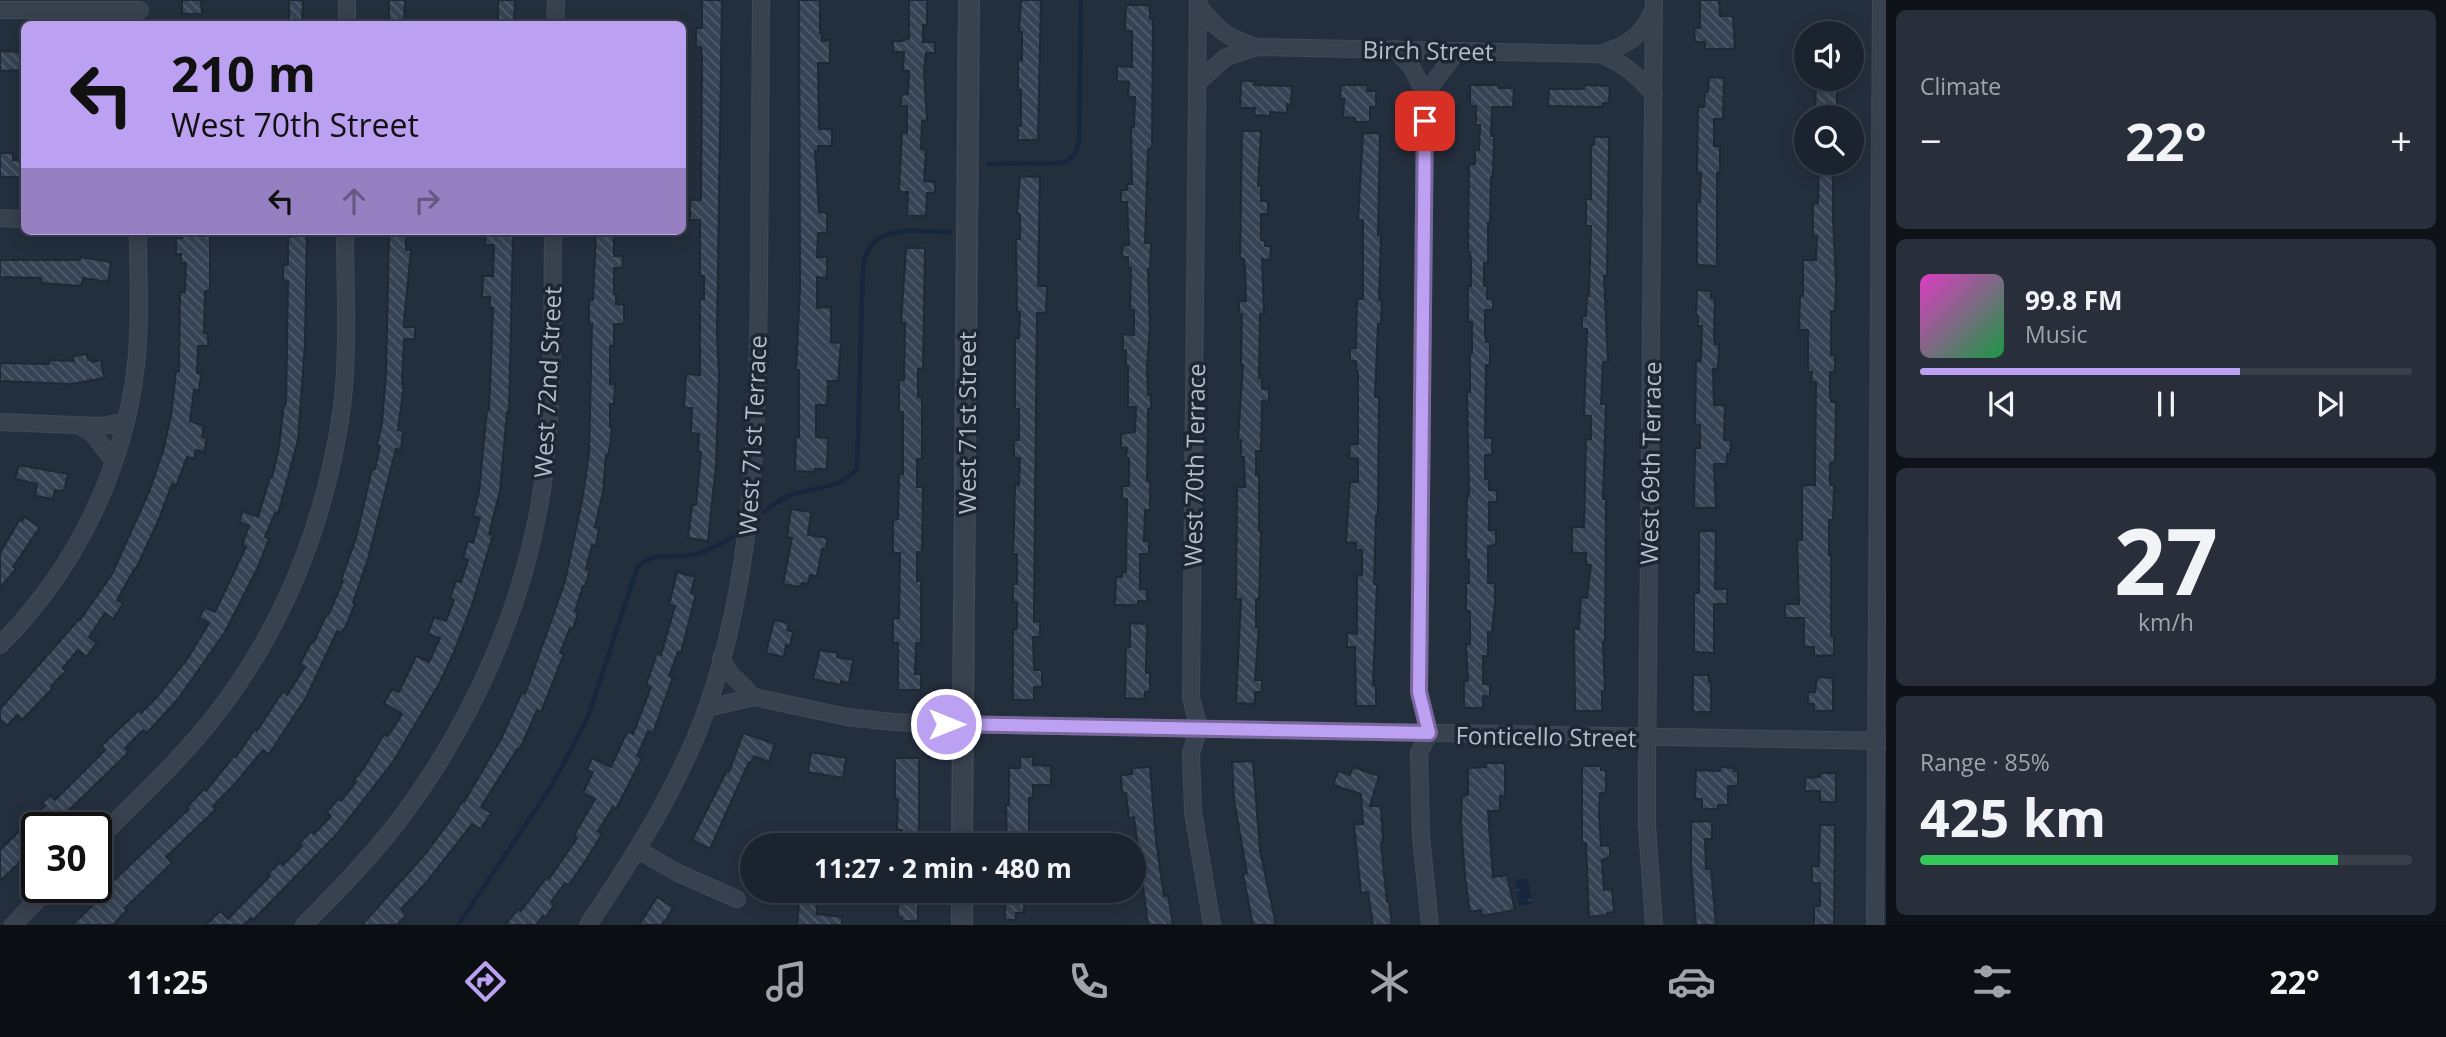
<!DOCTYPE html>
<html lang="en">
<head>
<meta charset="utf-8">
<style>
  :root { --surface:#1b232e; --page:#282f3a; --text:#f1f3f6; --muted:#a0a4aa; --line:#39404a; --accent:#bca0f2 }
  body { margin:0; font-family:"Open Sans",sans-serif; background:var(--page); color:var(--text); height:100vh; display:flex; flex-direction:column; font-size:26px; white-space:nowrap }
  * { box-sizing:border-box; margin:0 }
  p { font-size:23px; color:var(--muted) }
  .icon { flex:none; width:38px; height:38px; fill:none; stroke:currentColor; stroke-width:2; stroke-linecap:round; stroke-linejoin:round }
  .map { position:relative; flex:1; overflow:hidden }
  .side { display:flex; flex-direction:column; gap:10px; padding:10px; background:#0f1319; width:560px }
  .side>* { flex:none }
  .hud { position:absolute; left:21px; top:21px; width:665px; height:214px; border-radius:10px; box-shadow:0 4px 18px #0003,0 0 0 2px var(--line); background:#bca0f2; color:#111; overflow:hidden }
  .fabs { position:absolute; left:1794px; top:21px; display:grid; gap:14px }
  .fabs a { display:grid; place-items:center; width:70px; height:70px; border-radius:50%; background:var(--surface); box-shadow:0 4px 18px #0003,0 0 0 2px var(--line); font-size:35px }
  .speed { position:absolute; left:21px; top:812px; display:flex; gap:14px; font-size:35px; font-weight:700; text-align:center }
  .speed>* { display:grid; place-content:center; width:91px; height:91px; border-radius:50%; background:var(--surface); box-shadow:0 4px 18px #0003,0 0 0 2px var(--line); line-height:1 }
  .speed .limit { border:4px solid #111; border-radius:10px; background:#fff; color:#111 }
  .pin { position:absolute; display:grid; place-items:center; width:60px; height:60px; color:#fff; margin:-30px; border-radius:14px; box-shadow:0 4px 10px #0006 }
  .me { position:absolute; width:77px; margin:-38px; rotate:90deg; stroke-linejoin:round; filter:drop-shadow(0 0 5px #0008) }
  .turn { display:flex; align-items:center; gap:24px; height:147px; padding:0 35px; font-size:32px }
  .turn .icon { width:91px; height:91px; stroke-width:2.5 }
  .turn b { display:block; font-size:49px; line-height:60px }
  .lanes { display:flex; align-items:center; height:66px; padding:0 35px; background:#0003; justify-content:center; gap:35px; direction:ltr }
  .lanes .off { opacity:.35 }
  .big { font-size:52px; font-weight:700; line-height:1.1 }
  .side .widget { flex:1; display:flex; flex-direction:column; justify-content:center; gap:10px; min-width:0; padding:0 24px; border-radius:10px; background:var(--page) }
  .side .dial { align-items:center; gap:0 }
  .dial b { font-size:91px; line-height:1 }
  .song { display:flex; align-items:center; gap:21px }
  .cover { width:84px; height:84px; border-radius:10px; background:linear-gradient(135deg,hsl(310 70% 55%),hsl(140 70% 35%)) }
  .played { height:7px; border-radius:4px; background:linear-gradient(90deg,var(--accent) 65%,var(--line) 65%) }
  .keys { display:flex; justify-content:space-around; direction:ltr }
  .heat { display:flex; justify-content:space-between; align-items:center; font-size:38px; direction:ltr }
  .charge { height:10px; border-radius:5px; background:linear-gradient(90deg,#34c759 85%,var(--line) 0) }
  .trip { position:absolute; left:740px; top:833px; width:406px; height:70px; border-radius:35px; background:var(--surface); box-shadow:0 4px 18px #0003,0 0 0 2px var(--line); font-weight:700; line-height:70px; text-align:center }
  .tab-bar { display:flex; height:112px; justify-content:space-around; align-items:center; background:#0b0e12; color:var(--muted) }
  .tab-bar .icon { width:49px; height:49px }
  .tab-bar .active { color:var(--accent) }
  .tab-bar b { font-size:32px; color:var(--text) }
  main { display:flex; flex:1; min-height:0 }
  .map>svg:first-child { display:block }
</style>
</head>
<body>
<main>
<div class="map">
<svg width="1886" height="925" viewBox="0 0 1886 925">
  <defs>
    <pattern id="water-ripples" width="26" height="14" patternUnits="userSpaceOnUse" patternTransform="scale(1.75)"><rect width="26" height="14" fill="#17263c"/><path d="M2 4q2-2 4 0t4 0M15 11q2-2 4 0t4 0" fill="none" stroke="#364457"/></pattern>
    <pattern id="building-back-hatch" width="6" height="6" patternUnits="userSpaceOnUse" patternTransform="scale(1.75)"><rect width="6" height="6" fill="#364354"/><path d="M-1 5l2 2M0 0l6 6M5-1l2 2" fill="none" stroke="#515c6b"/></pattern>
  </defs>
  <rect width="100%" height="100%" fill="#242f3e"/>
  <path fill="url(#water-ripples)" d="M1528,878l4,26 -13,2 -4,-26z"/>
  <g fill="none" stroke-linecap="round" stroke-linejoin="round">
    <path stroke="#17263c" stroke-width="4.5" d="M988,164l73,-1c12,-3 17,-12 18,-24l2,-139
      M764,512c9,-7 19,-15 30,-18 22,-7 46,-5 63,-25l6,-203c6,-44 53,-34 86,-34
      M458,925l94,-140 36,-68 49,-149c15,-17 35,-10 54,-13 14,-2 29,-11 42,-18"/>
  </g>
  <path fill="url(#building-back-hatch)" stroke="#1f2835" stroke-width="2" d="M182,0h19l1,14h-20z
    M289,0h14l-1,24h-13z
    M389,0h16l-1,24h-15z
    M498,0h17l-1,24h-16z
    M702,0h20l-5,335 2,40 -3,91 -8,75 -20,-3 4,-33h4l5,-53h-3l1,-18 -8,-1 1,-25h-8l2,-34 14,1v-76h4v-23h-4v-56h-10v-20h11l1,-142 -1,-11h-5v-19h6z
    M799,0h21v33h2v8l8,-1v23h-12l1,66h13v17h-14v5h-3l4,61 8,1v20h-9l-1,24h10v21l-10,-1v31l14,-1v35l10,1 -3,38h-10l-1,24h-11v32l12,1 -1,31h-12v3l-20,-1 1,-35 3,1v-67h-3l4,-81z
    M909,0h18v25h-4v17h12v11h-9l-2,19 3,49h-5l-1,28 5,1 -2,31 11,1v11h-8l-1,23h-19l1,-24h-9l3,-60 5,1v-27h-6v-11l7,-1 1,-23h-6l1,-19h-11v-11h11v-3l5,1z
    M1021,0h20l-3,140h-20v-14h3v-36h-3v-29l4,-1v-28h-3z
    M1700,0h19l1,16h13l2,33h-30v-7h-10l-1,-14h6z
    M1126,5h24v14h3l-1,129 -4,1 -3,94h6l-1,26h-2l2,58 -3,39 1,29h3v14h-3l-1,72h3v29h-5l-1,31h5v13h-9v35h7v12h-9v4h-23l1,-28h6v-5h4l1,-73h-5v-13h7v-28l-3,-1 1,-9h-6v-14l14,-2 1,-25h-8v-41h-2v-16h-3v-16l11,1v-25h-4l1,-42h-3v-11h-6l1,-12h6l-2,-43h-6v-12h6v-6h5l-1,-57h3l1,-30h-7l1,-15 -12,-1v-15l15,1v-36h-7z
    M1821,19h15l-1,14h-14z
    M0,51l24,1v18l-24,1z
    M1709,77l15,1 -1,41h-9v27h6v27h-3v93l-20,-1v-63h3l1,-29h-4l1,-66h6l1,-15h3z
    M1823,80h14v26l-5,-1v9l-17,-1 1,-28 7,1z
    M1241,81h14l-1,4 38,1 -1,19 -4,-1v9l-17,-1v4l-16,-1 1,-7h-15z
    M1341,85h27l-1,6h9v16h-6v15h-15v-4l-12,-1 1,-18h-4z
    M1470,85h29v3h15l-1,19h-21l-1,29h3l-1,41h-2l-1,47 -2,-1v40h-4v23h3v13h6v11h-8v24l1,8h4v23h-4l-1,73h7v17h-7v24h4v11h8v12h-8v28h7v15l-8,1v37h7v18l-3,31h-4v24h-5v28h7v13l-7,-1v12h-19v-27h4l-2,-37h4v-33h-4v-28h3v-23h-3l1,-64h2l-2,-104h3v-39h2v-31h-4v-36h3v-24l-1,-10h-2l1,-88h6v-14h4l1,-25h-4v-19h-6z
    M1584,85l26,1 -1,17h-6v4l-55,-1 1,-17h35z
    M1242,131h19l-3,55h3v15h7v13h-7v26h4v6h6l-1,14 -8,-1 2,55h-4l-1,64h3v11h7v13l-7,-1 -1,50h-5v24h3v56h2l-2,68h-3v28h3l-4,53h7v12h-7v12l-19,-1 5,-104h-5l1,-112h8l-1,-30h-3v-17h-3l5,-75h-2l1,-51h-3v-13h7l-1,-35h-1v-7h-4z
    M1363,133h17l-2,102h3l-2,65h3l-1,24h-3l-3,73h4l-1,118h-2l-2,69h3l-4,101h3v21h-20l-1,-59h-8v-14l10,1v-59h5v-25h-6v-7l-10,-1 4,-60h8v-23l-9,-1 1,-14h8v-73h-2v-10h-6v-13h6l1,-49h6v-79h-5z
    M1594,137h15l-2,139h-3l4,86h-5l-2,42h5l-3,95h3l-1,143h-2l2,49h-3v20h-27l-1,-82h5l2,-32 6,1 4,-33h-5v-12h-14v-26h12l2,-88h5v-23h-7l3,-87h-5v-13h4l1,-20h2l2,-70h-5v-27h5v-54h3z
    M0,153h13v7h8l-1,17h-20z
    M1819,163h18v13h-4v43l3,63 -1,29h-4v44h4v17h-5v23l1,7h5l-1,60 -5,1v22h4l-1,35h-4v35h2v81h3v19l-20,1v-9h-10v-29h-19v-14h14l-2,-64h5v-55h13l1,-103h-5l1,-10h-4v-42h-9l1,-34h3v-36h13l1,-24h-4v-33h5z
    M1020,176l20,1 -2,109h9l-1,27h-9l-3,294v15l6,-1v16h-7l1,33h8v17h-8v13h-21v-71h4v-27h-4v-18h4v-30h-4l1,-27 1,-43 4,1 1,-27h-6v-18h5v-31h-4v-71h4l1,-26h-3l-1,-73h4v-25h-3z
    M182,231h18v5h10v55h-5l-1,42h4v13h-10l-1,27 4,1 -2,17 -5,-1 -4,31 14,5 -2,11 5,1 -3,14 -8,-2 -2,9 -7,-2 -11,29 -4,-2 -13,35 -23,50 -1,-1 -18,32 6,4 -10,15 -8,-6 -16,24 8,6 -11,14 -8,-7 -15,18 3,3 -15,15 2,2 -31,32 -5,-5 -10,11 -7,-6v-11l79,-90 1,1 32,-46 37,-82 14,-41 8,-35 5,-45h3l1,-79h5l1,-29h-5v-9h-5v-16h6z
    M291,231h16l-2,113 -7,96 -20,74 -3,-1 -10,24 4,2 -12,30 -32,63 -47,67 -31,34 -4,-3 -18,18 4,4 -60,58 1,1 -16,17h-17v18l-37,35v-31l45,-44 -3,-3 8,-8 5,5 50,-50 -4,-4 38,-36 2,3 16,-16 31,-39 21,-35 -10,-5 6,-11 10,5 31,-65 -4,-2 7,-19 -10,-4 4,-11 15,6 12,-40h2l7,-30 5,-44 2,1 2,-123 -5,-1v-15h5v-28h3z
    M596,231h18v25h9l-1,12h-8v26h2v10l8,1v19h-10v22h-4v38h5l-1,20h-4v23h2l-2,19 -2,10 -2,-1 -3,37 -8,35 4,1 -3,18 -4,-1 -6,24 4,1 -5,16h-2l-8,25 3,2 -5,16 -3,-1 -10,25 4,1 -23,58 -4,-2 -17,39 -2,-1 -37,59 10,6 -10,16 -9,-5 -47,60 -24,25 5,6 -9,10h-35l63,-71 30,-40 7,-13 2,1 37,-63 21,-47 3,2 26,-73 14,-40 17,-80 7,-47 3,-130h-3v-24h4z
    M485,234h28l-4,179 -2,-1 -7,79 -11,43 4,1 -21,70 -18,47 -15,32 -46,78 -57,73 -83,85 -2,-2 -7,7h-38l14,-14 8,8 42,-43 -2,-2 12,-12 3,3 19,-19 -3,-2 12,-13 3,3 17,-18 -4,-4 11,-13 3,2 15,-19 -3,-1 11,-13 20,-34 4,2 14,-22 -18,-11 8,-14 7,3 17,-36 13,6 11,-24 -12,-4 6,-17 12,4 8,-21 -4,-2 6,-17 5,1 7,-22 -5,-2 5,-17 5,2 7,-25 -7,-2 6,-24 8,-82h2l4,-102h-3v-11h-8l1,-21h10l1,-31h-9z
    M389,236h17v14h5l-7,72v5h11v12h-11l-2,45h2l-6,46 5,1 -2,19 -5,-1 -28,110 -15,44 2,1 -9,22 -5,7 -4,-2 -31,67 -37,56 -6,-4 -30,36 -20,20 3,3 -50,48 6,6 -47,45 2,2 -14,15h-41l39,-37 -3,-2 81,-77 -2,-2 17,-18 2,2 28,-35 2,1 19,-28 2,2 26,-40 4,4 18,-28 -5,-3 12,-23 2,1 13,-29 2,1 14,-33 -2,-1 15,-42 16,-69h3l5,-23h-3l5,-24 4,-49z
    M906,248h19l-2,121h-5v28h4v62h-5v28h6l-1,65h-5v29h4v62h-5l-1,31h6v16h-23v-47h-5v-25h6l1,-65h-7v-33l5,-1 1,-45h4v-62h-4v-32h5l1,-57h-4z
    M81,257l30,5 -3,20 -25,-4 -2,8 -40,-3v-5l-41,-1v-17h80z
    M1697,290l14,1v7h4l-1,40 1,6h4l-1,25h-5l1,36h11l-1,35h7l-1,14h-3v10h-13l2,44h-22l1,-60h5v-23h-5l1,-64h5l1,-35h-4v-10h-2z
    M87,354l1,6h3l1,2 9,-2 3,18 -32,6 -72,-3v-18l49,1v-4l25,1 -1,-5z
    M19,465l49,9 -4,17 -9,-1 -2,9 -18,-3 2,-12 -22,-5z
    M791,509l20,3 -3,23 19,3 -1,11h-4l-5,27 -7,-1 -2,9 -6,-1 -1,4 -18,-3 9,-46 -5,-1z
    M24,517l16,10 -27,40 3,2 -16,19v-35l20,-34 2,2z
    M1699,531h17l-1,58h12v15h-13v49l-20,-1v-59h5z
    M677,572l18,5 -4,16 5,1 -15,59 -3,-1 -9,24 4,1 -20,56 -5,-2 -11,25 5,2 -7,14 -19,37 -3,-2 -15,24 4,3 -16,26 -17,25 -4,-2 -14,19 3,3 -9,13 -2,-2 -7,9h-31l13,-16 3,2 26,-34 2,2 28,-41 -3,-3 21,-36 -12,-6 10,-21 -6,-2 5,-12 19,9 14,-31 3,-4 5,2 18,-47 -5,-2 11,-32 4,2 14,-49 -6,-1z
    M774,620l15,3 -2,7 6,2 -3,14 -4,-1 -2,12 -18,-4z
    M1130,623l17,1 -1,41v8h4v19h-5v7l-20,-1 1,-51h4z
    M820,650l18,3 -1,4 16,3 -4,23 -8,-2v4l-28,-6z
    M1693,675h15l1,7h2v30h-18z
    M1817,677l16,1v33h-19v-7h-6v-12h7z
    M743,733l32,11 -6,18 -15,-6 -3,7 -2,-1 -39,87 -18,-9 35,-70 2,2z
    M811,752l35,6 -3,20 -35,-6z
    M1020,757h13v8l18,1v19h-18v13h-4v47h-22l-1,-40h3v-37h11z
    M895,758h24v80l-17,-1v-7h-5l1,-31h-3z
    M1253,761l7,89 16,75h-23l-10,-51 4,-1 -13,-73 -2,-38z
    M1485,763h20v33h-5v15h-12l5,66 14,-2 8,35 -33,6 -1,-6 -11,2 -5,-35 -4,-55 1,-26 6,-1v-27l18,-1z
    M1582,766h19v4h5v23h-6l-1,19 2,34 9,-1v12l-8,3 2,30 8,-1 2,23 -7,1v2l-18,2 -3,-74h-4z
    M1150,767l6,74 8,55 4,-1 5,30h-25l-14,-108 -5,1 -3,-25h-4l-1,-18 11,-1v-6z
    M1353,767l26,9 -9,30h11l2,36 -2,1 6,59h2l3,23h-19l-5,-33 -7,1 -7,-69h9l-2,-30 -28,-9 5,-14 12,4z
    M1720,767l14,1v3h4v15h-10v19h-10v4h-16v-10h-7l1,-29 24,1z
    M1820,773h16v29h-16v-11h-15v-13l15,-1z
    M1712,821v18h-7l1,30h5l5,56h-20l-5,-61v-42z
    M1820,825h15l-1,100h-20v-19h6v-23h-8v-17h7z
    M800,891l16,1 1,22 25,3v8h-45z
    M901,891h17v30h-16v-4h-4v-22h3z
    M1005,891h19v22h-8v7h-11z
    M657,897l16,10 -7,13 -5,5h-22z"/>
  <g fill="none" stroke-linecap="round" stroke-linejoin="round">
    <defs>
      <path id="minor" d="M1198,0l-7,698 8,30 -8,25 2,59 19,113
        M1198,5c19,25 29,33 59,42
        M0,10h140
        M347,24v-24
        M555,24l1,-24
        M1395,49l17,19 13,26
        M1600,54c25,-8 42,-17 52,-42
        M1198,82l28,-25 31,-10 343,7c23,9 38,21 54,41
        M0,218l24,1
        M0,422l100,4 26,-4
        M80,426l12,7 22,28
        M0,645c75,-75 124,-175 136,-280 5,-44 2,-90 2,-134
        M721,659l8,13 25,25
        M707,708l47,-11 93,20 46,5 53,2 940,17
        M96,841c39,-39 80,-77 114,-119 73,-91 116,-200 132,-315 7,-57 3,-119 3,-176
        M638,850l40,23 59,26
        M13,925l37,-38
        M304,925c32,-32 65,-66 93,-102 76,-100 131,-223 147,-348 10,-81 8,-163 9,-244
        M588,925c46,-68 91,-139 119,-217 48,-138 50,-279 52,-423 0,-95 1,-190 2,-285
        M1430,925l-9,-88 -2,-84 10,-20 -10,-41 6,-598 32,-43
        M1654,925l-7,-99v-55l7,-771
        M1875,925l6,-925"/>
      <path id="tertiary" d="M962,845l7,-845
        M962,925v-34"/>
    </defs>
    <use href="#minor" stroke="#414a57" stroke-width="18"/>
    <use href="#tertiary" stroke="#414a57" stroke-width="22"/>
    <use href="#minor" stroke="#38414e" stroke-width="16"/>
    <use href="#tertiary" stroke="#38414e" stroke-width="19"/>
  </g>
  <g fill="none" stroke-linecap="round" stroke-linejoin="round">
    <defs>
      <path id="route" d="M946,724l483,9 -10,-41 6,-571"/>
    </defs>
    <use href="#route" stroke="#7a689d" stroke-width="18"/>
    <use href="#route" stroke="#bca0f2" stroke-width="12"/>
  </g>
  <g text-anchor="middle" dominant-baseline="central" stroke-width="7" stroke-linejoin="round" paint-order="stroke">
    <g font-size="24" fill="#b4bcc9" stroke="#1d2633">
      <text transform="translate(1428 50) rotate(1)">Birch Street</text>
      <text transform="translate(547 382) rotate(-87)">West 72nd Street</text>
      <text transform="translate(966 423) rotate(-90)">West 71st Street</text>
      <text transform="translate(752 435) rotate(-87)">West 71st Terrace</text>
      <text transform="translate(1650 463) rotate(-89)">West 69th Terrace</text>
      <text transform="translate(1194 465) rotate(-89)">West 70th Terrace</text>
      <text transform="translate(1546 736) rotate(1)">Fonticello Street</text>
    </g>
  </g>
</svg>
<div class="fabs">
<a><svg class="icon" aria-label="sound" viewBox="0 0 24 24"><path d="M4 9h4l5-4v14l-5-4H4zM17 9q2 3 0 6"/></svg></a>
<a><svg class="icon" aria-label="search" viewBox="0 0 24 24"><circle cx="10" cy="10" r="6"/><path d="M15 15l6 6"/></svg></a>
</div>
<div class="speed"><div class="limit">30</div></div>
<div class="pin" style="left:1425px;top:121px;background:#d93025"><svg class="icon" aria-label="arrive" viewBox="0 0 24 24"><path d="M6 21V4h12l-3 4 3 4H6"/></svg></div>
<svg class="me" style="left:946px;top:724px" viewBox="-20 -20 40 40"><circle r="17" fill="#bca0f2" stroke="#fff" stroke-width="3"/><path d="M0-11L8 9 0 5-8 9z" fill="#fff"/></svg>
<div class="trip">11:27 · 2 min · 480 m</div>
<div class="hud">
<div class="turn"><svg class="icon" aria-label="left" viewBox="0 0 24 24"><path d="M17 20v-9H6M10 6l-5 5 5 5"/></svg><div><b>210 m</b>West 70th Street</div></div>
<div class="lanes"><svg class="icon" aria-label="left" viewBox="0 0 24 24"><path d="M17 20v-9H6M10 6l-5 5 5 5"/></svg><svg class="icon off" aria-label="ahead" viewBox="0 0 24 24"><path d="M12 20V5M6 11l6-6 6 6"/></svg><svg class="icon off" aria-label="right" viewBox="0 0 24 24"><path d="M7 20v-9h11M14 6l5 5-5 5"/></svg></div>
</div>
</div>
<section class="side">
<div class="widget"><p>Climate</p>
<div class="heat"><a>−</a><b class="big">22°</b><a>+</a></div>
</div>
<div class="widget">
<div class="song"><i class="cover"></i><div><b>99.8 FM</b><p>Music</p></div></div>
<div class="played"></div>
<div class="keys"><svg class="icon" aria-label="previous" viewBox="0 0 24 24"><path d="M18 5L8 12l10 7zM5 5v14"/></svg><svg class="icon" aria-label="pause" viewBox="0 0 24 24"><path d="M8 5v14M16 5v14"/></svg><svg class="icon" aria-label="next" viewBox="0 0 24 24"><path d="M6 5l10 7-10 7zM19 5v14"/></svg></div>
</div>
<div class="widget dial"><b>27</b><p>km/h</p></div>
<div class="widget"><p>Range · 85%</p><b class="big">425 km</b><div class="charge"></div></div>
</section>
</main>
<nav class="tab-bar">
<b>11:25</b>
<svg class="icon active" aria-label="directions" viewBox="0 0 24 24"><path d="M12 3l9 9-9 9-9-9zM9 14v-3h6M13 9l2 2-2 2"/></svg>
<svg class="icon" aria-label="music" viewBox="0 0 24 24"><path d="M9 18V5l10-2v13"/><circle cx="6" cy="18" r="3"/><circle cx="16" cy="16" r="3"/></svg>
<svg class="icon" aria-label="phone" viewBox="0 0 24 24"><path d="M5 4h4l2 5-3 2q2 4 5 5l2-3 5 2v4C11 20 4 13 5 4z"/></svg>
<svg class="icon" aria-label="climate" viewBox="0 0 24 24"><path d="M12 3v18M4 7l16 10M4 17L20 7"/></svg>
<svg class="icon" aria-label="car" viewBox="0 0 24 24"><path d="M5 17H2v-5l4-1 3-4h7l3 4 3 1v5h-3M9 17h6M6 11h13"/><circle cx="7" cy="17" r="2"/><circle cx="17" cy="17" r="2"/></svg>
<svg class="icon" aria-label="filters" viewBox="0 0 24 24"><path d="M4 7h16M4 17h16"/><circle cx="9" cy="7" r="2"/><circle cx="15" cy="17" r="2"/></svg>
<b>22°</b>
</nav>
</body>
</html>
